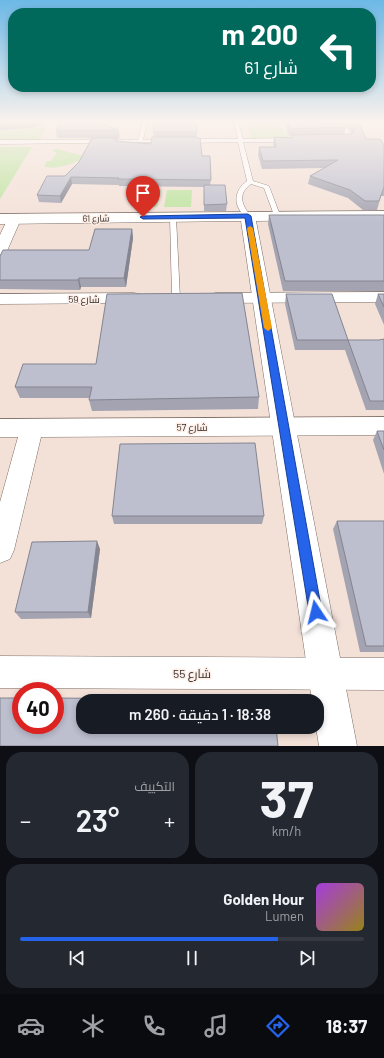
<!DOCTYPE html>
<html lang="ar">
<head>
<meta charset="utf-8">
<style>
  :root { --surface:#171b24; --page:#242831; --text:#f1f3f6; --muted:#9ea1a6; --line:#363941; --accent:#2563eb }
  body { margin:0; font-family:Barlow,Cairo,sans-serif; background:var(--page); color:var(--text); direction:rtl; height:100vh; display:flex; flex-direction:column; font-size:15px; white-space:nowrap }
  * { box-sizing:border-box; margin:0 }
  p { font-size:13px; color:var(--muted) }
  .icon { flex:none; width:22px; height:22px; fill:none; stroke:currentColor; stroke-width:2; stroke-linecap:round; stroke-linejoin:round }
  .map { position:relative; height:746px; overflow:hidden; direction:ltr }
  .side { display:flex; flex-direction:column; gap:6px; padding:6px; background:#0d0f14; flex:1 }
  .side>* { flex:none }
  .banner { position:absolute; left:8px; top:8px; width:368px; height:84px; border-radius:16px; box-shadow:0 2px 6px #0003; direction:rtl; background:#00695c; color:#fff; overflow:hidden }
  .speed { position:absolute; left:12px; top:682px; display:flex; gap:8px; font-size:20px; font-weight:700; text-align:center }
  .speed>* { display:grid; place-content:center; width:52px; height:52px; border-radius:50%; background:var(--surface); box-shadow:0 2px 6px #0003; line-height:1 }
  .speed .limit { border:6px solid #d22; background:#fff; color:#111 }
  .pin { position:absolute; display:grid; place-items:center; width:34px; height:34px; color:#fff; margin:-41px -17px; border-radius:50% 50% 50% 0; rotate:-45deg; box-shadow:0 0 4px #0007 }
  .pin .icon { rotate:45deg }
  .me { position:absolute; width:44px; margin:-22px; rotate:350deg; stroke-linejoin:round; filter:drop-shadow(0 0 3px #0008) }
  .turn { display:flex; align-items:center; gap:14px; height:84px; padding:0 12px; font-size:18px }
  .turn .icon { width:52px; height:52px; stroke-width:2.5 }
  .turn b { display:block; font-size:28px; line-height:34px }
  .big { font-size:30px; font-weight:600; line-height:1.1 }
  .side .widget { flex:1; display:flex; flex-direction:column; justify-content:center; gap:6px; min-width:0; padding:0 14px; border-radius:16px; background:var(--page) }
  .side .dial { align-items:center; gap:0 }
  .dial b { font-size:52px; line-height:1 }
  .song { display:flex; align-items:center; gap:12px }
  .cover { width:48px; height:48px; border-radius:6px; background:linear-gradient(135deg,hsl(280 70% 55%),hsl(50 70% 35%)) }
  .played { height:4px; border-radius:2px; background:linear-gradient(90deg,var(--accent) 75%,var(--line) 75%) }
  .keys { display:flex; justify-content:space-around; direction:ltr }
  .heat { display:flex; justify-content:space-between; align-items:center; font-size:22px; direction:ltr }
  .side .tiles { flex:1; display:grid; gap:6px; grid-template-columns:1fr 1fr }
  .widget:last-child { grid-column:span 2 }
  .trip { position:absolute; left:76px; top:694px; width:248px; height:40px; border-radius:16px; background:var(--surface); box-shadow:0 2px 6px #0003; font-weight:600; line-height:40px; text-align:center; direction:rtl }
  .tab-bar { display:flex; height:64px; justify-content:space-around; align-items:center; background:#090b0e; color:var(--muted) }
  .tab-bar .icon { width:28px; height:28px }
  .tab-bar .selected { color:var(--accent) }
  .tab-bar b { font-size:18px; color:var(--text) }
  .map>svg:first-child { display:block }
</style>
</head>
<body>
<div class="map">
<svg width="384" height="746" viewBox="0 0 384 746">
  <rect width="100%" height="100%" fill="#f3e1d8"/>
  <path fill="#bde49f" d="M247,121h32l5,11h29l4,7h-66z
    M43,125l3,1v4l-6,10h-40v-9l19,-1z
    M0,147h32l-32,52z
    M54,149h4l29,8c-11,5 -31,14 -43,9l3,-5h4l6,-9 -5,-1z
    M139,190h22l-4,17h-23z
    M167,190h25l-1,17h-27z"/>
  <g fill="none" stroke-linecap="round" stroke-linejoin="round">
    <defs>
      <path id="service" d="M143,121h4l-4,19 20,-1 2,1v2l-165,2v-4h138z
        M234,121h4l5,18 44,-1 3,2 -3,2h-44l10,39 16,5 11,29 -1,1 -5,-1 -10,-27 -13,-4c-14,10 -9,22 0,32l-5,1c-13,-10 -13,-26 1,-36l-9,-39 -51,1 -3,-2 3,-2h51z
        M316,121l28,3 9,12 -2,3 -14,1v-2l10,-2 -7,-10z
        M173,215l3,2 4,81 -4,3 -4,-3 -2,-81z"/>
      <path id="minor" d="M14,215l5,1 2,3 -14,32 -2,3 -5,1v-20l9,-19z
        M384,292v10l-168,1 -6,-1 -2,-4 2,-4 6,-1z
        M134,293l6,1 2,4 -2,4 -6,1 -134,1v-10z
        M384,417v18l-343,2 -27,113 -4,9 -10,4v-61l18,-65h-18v-18z
        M0,656l384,2v32l-384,-2z"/>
      <path id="tertiary" d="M384,211v8l-128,2 101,525h-38l-3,-19h1v-26h-5l-71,-480 -241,3v-10z"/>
    </defs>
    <use href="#service" stroke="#7c6d65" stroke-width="1"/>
    <use href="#minor" stroke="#7c6d65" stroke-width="1"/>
    <use href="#tertiary" stroke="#7c6d65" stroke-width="1"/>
    <use href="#service" fill="#fff" fill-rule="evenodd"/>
    <use href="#minor" fill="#fff" fill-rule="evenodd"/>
    <use href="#tertiary" fill="#fff" fill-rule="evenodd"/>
  </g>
  <path fill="#a3a3b1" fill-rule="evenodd" d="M197,121v17l5,18 9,24 -1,5 17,19 -1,7h-22v-24l-85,-1v-1l-47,-1 -11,19 -22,-1 -2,-7 28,-19 14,-14 17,-24h-39l-1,-8h63l1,8h-3v4l34,2 3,-7 -1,-5z
    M283,121h75l8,18 18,6v51h-3l-4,14h-14l-15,-12 -40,-14 2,-8 14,-8 -62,1 -4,-14 1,-8h15l-1,-3 1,-7 18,1v-2h-3zM342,123h3l7,10v1h-8l2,-7z
    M269,215h115v76h-101l-15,-67z
    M132,229l1,9 -7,49h-45l-1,3 -80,-1v-33l89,-6z
    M286,294l62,46h31l5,-1v71h-18l-21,-60h-50l-10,-46z
    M378,294h6v31l-9,-21z
    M23,364l236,33 -1,12 -166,2 -3,-11 1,-2h-70l-5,-11z
    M377,431h7v43l-11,-34z
    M112,516h152l-2,8h-148z
    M337,521h47v131h-24l-27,-123z
    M100,549l-9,69 -70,1 -6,-7z"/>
  <path fill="#848590" d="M21,121h33l-23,7 -31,2v-7z
    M71,177l1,7 -11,19 -1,-7z
    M132,229l1,9 -7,49 -2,-9z
    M79,278l2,9 -1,3 -2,-10z
    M97,541l3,8 -9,69 -3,-6z"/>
  <path fill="#bdbece" stroke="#848590" d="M0,121h21l-21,2z
    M61,121h34l24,9h-63z
    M155,121h42v11h-44z
    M287,121h54l5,6 -56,2z
    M350,121h8l8,18h14l4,6v42l-5,14h-14l-15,-11 -40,-14 28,-16 -75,1 -4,-14h17l-2,-10 19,1 -1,-3 60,-1 4,-5z
    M152,137h45v1h3l2,18h8l1,24 -93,-1 1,-1 -48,-1 -11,19 -23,-1 10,-19h18l14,-14 13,-24h25l-1,3 35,3z
    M204,185h21l2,19 -23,1z
    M269,215h115v66h-99z
    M95,229h37l-8,49h-45l-1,2h-78v-24l3,-6h86z
    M242,293l17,104 -170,3 3,-13h-77l8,-23h73l11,-70z
    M286,294h46l16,46h-51z
    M378,294h6v13z
    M384,339v62h-14l-22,-61h31z
    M377,431h7v19z
    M255,443l9,73h-152l8,-72z
    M337,521h47v125h-18z
    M97,541l-9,71h-73l17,-70z
    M0,698h21v27h34v-27l218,2v1h-190v26h193l2,19h-278z"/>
  <linearGradient id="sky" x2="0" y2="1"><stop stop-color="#6cb8e6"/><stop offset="0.54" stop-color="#faf2ed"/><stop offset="1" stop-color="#faf2ed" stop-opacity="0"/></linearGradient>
  <rect width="384" height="225" fill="url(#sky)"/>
  <path fill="#2563eb" stroke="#184099" d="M248,214l3,2 71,396 -1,5 -5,2 -5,-2 -2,-5 -64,-394 -102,1 -3,-2 3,-1z"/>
  <path fill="#f59e0b" d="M250,226l3,2 19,100 -4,3 -4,-3 -17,-100z"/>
  <g text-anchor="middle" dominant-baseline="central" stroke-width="3" stroke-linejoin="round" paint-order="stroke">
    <g font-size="9" fill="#37302c" stroke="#fdefe8">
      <text transform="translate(96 218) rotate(-1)">شارع 61</text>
    </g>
    <g font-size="10" fill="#37302c" stroke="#fdefe8">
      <text x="84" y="299">شارع 59</text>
      <text x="192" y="427">شارع 57</text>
    </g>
    <g font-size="12" fill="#37302c" stroke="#fdefe8">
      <text x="192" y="673">شارع 55</text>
    </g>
  </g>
</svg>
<div class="speed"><div class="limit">40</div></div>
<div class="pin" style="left:143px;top:217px;background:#d93025"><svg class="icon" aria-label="arrive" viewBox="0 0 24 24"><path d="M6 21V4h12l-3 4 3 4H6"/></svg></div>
<svg class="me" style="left:316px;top:612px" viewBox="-20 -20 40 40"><path d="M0-17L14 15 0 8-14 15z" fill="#2563eb" stroke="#fff" stroke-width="4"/></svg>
<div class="trip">18:38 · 1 دقيقة · 260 m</div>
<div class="banner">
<div class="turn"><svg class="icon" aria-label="left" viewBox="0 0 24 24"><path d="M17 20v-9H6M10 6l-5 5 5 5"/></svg><div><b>200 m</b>شارع 61</div></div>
</div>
</div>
<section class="side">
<div class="tiles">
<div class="widget dial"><b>37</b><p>km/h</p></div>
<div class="widget"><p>التكييف</p>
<div class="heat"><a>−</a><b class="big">23°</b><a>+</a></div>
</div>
<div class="widget">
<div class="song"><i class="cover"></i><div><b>Golden Hour</b><p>Lumen</p></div></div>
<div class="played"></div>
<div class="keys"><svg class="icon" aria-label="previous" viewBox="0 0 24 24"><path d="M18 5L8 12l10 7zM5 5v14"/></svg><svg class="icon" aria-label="pause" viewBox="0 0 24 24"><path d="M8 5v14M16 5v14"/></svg><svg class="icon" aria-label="next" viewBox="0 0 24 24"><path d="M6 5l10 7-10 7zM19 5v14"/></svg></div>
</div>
</div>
</section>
<nav class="tab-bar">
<b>18:37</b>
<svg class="icon selected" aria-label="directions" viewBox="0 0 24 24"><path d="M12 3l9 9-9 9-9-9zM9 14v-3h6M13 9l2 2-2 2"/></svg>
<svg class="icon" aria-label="music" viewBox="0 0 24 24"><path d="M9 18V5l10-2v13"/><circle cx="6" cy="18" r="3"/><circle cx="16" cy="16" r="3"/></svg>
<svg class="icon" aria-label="phone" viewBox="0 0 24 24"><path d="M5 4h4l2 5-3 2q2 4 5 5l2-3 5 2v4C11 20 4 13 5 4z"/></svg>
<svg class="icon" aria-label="climate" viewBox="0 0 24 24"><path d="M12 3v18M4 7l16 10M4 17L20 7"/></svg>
<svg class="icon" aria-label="car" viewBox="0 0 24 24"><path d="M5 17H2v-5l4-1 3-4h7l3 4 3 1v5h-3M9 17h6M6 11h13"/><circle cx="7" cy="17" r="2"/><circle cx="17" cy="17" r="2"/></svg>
</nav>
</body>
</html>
